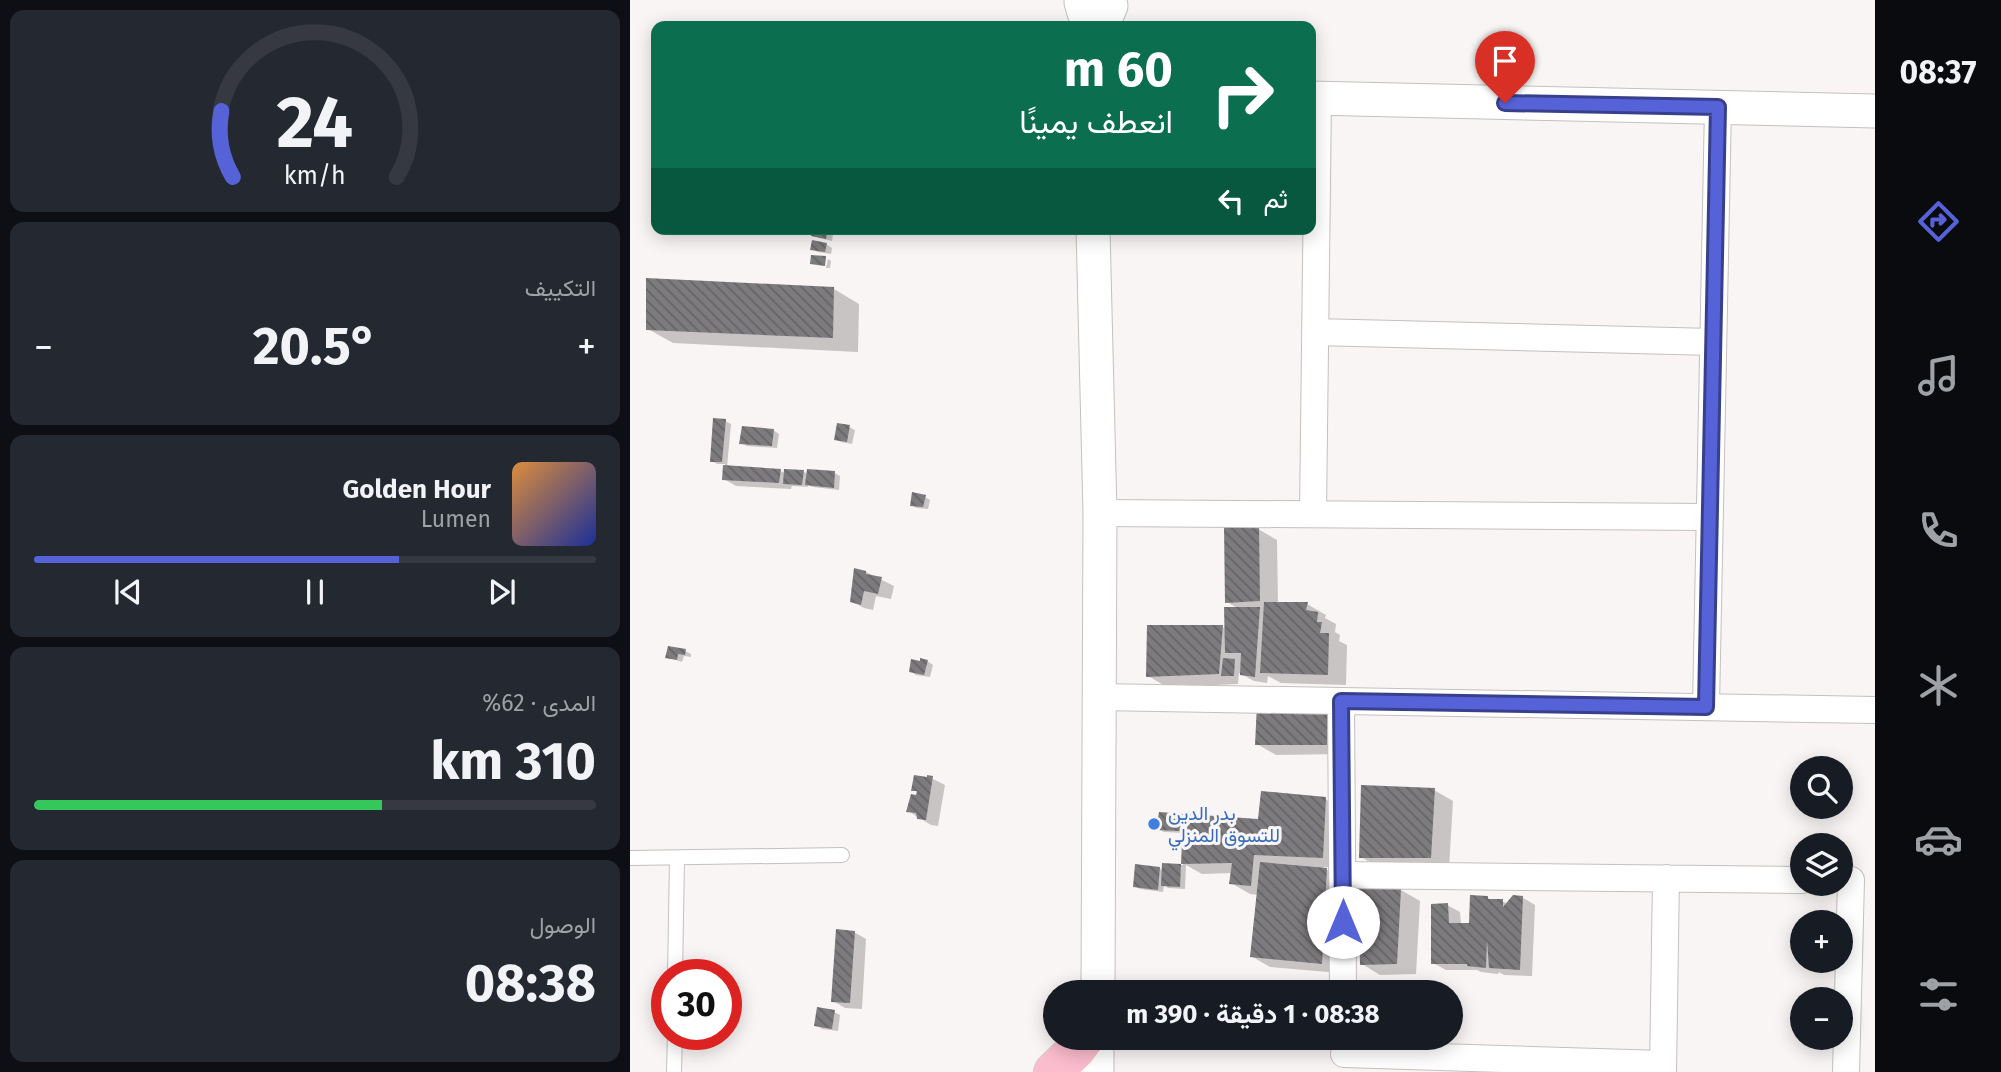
<!DOCTYPE html>
<html lang="ar">
<head>
<meta charset="utf-8">
<style>
  :root { --surface:#171b24; --page:#242831; --text:#f1f3f6; --muted:#9ea1a6; --line:#363941; --accent:#5662d8 }
  body { margin:0; font-family:"Fira Sans",Vazirmatn,sans-serif; background:var(--page); color:var(--text); direction:rtl; height:100vh; display:flex; flex-direction:column; font-size:26px; white-space:nowrap }
  * { box-sizing:border-box; margin:0 }
  p { font-size:23px; color:var(--muted) }
  .icon { flex:none; width:38px; height:38px; fill:none; stroke:currentColor; stroke-width:2; stroke-linecap:round; stroke-linejoin:round }
  .map { position:relative; flex:1; overflow:hidden; direction:ltr }
  .side { display:flex; flex-direction:column; gap:10px; padding:10px; background:#0d0f14; width:630px }
  .side>* { flex:none }
  .guide { position:absolute; left:21px; top:21px; width:665px; height:214px; border-radius:14px; box-shadow:0 4px 18px #0003; direction:rtl; background:#0b6e4f; color:#fff; overflow:hidden }
  .controls { position:absolute; left:1160px; top:756px; display:grid; gap:14px }
  .controls a { display:grid; place-items:center; width:63px; height:63px; border-radius:50%; background:var(--surface); box-shadow:0 4px 18px #0003; font-size:35px }
  .speed { position:absolute; left:21px; top:959px; display:flex; gap:14px; font-size:35px; font-weight:700; text-align:center }
  .speed>* { display:grid; place-content:center; width:91px; height:91px; border-radius:50%; background:var(--surface); box-shadow:0 4px 18px #0003; line-height:1 }
  .speed .limit { border:10px solid #d22; background:#fff; color:#111 }
  .pin { position:absolute; display:grid; place-items:center; width:60px; height:60px; color:#fff; margin:-72px -30px; border-radius:50% 50% 50% 0; rotate:-45deg; box-shadow:0 0 7px #0007 }
  .pin .icon { rotate:45deg }
  .me { position:absolute; width:77px; margin:-38px; rotate:0deg; stroke-linejoin:round; filter:drop-shadow(0 0 5px #0008) }
  .turn { display:flex; align-items:center; gap:24px; height:147px; padding:0 28px; font-size:32px }
  .turn .icon { width:91px; height:91px; stroke-width:2.5 }
  .turn b { display:block; font-size:49px; line-height:60px }
  .then { display:flex; align-items:center; height:66px; padding:0 28px; background:#0003; gap:14px; font-size:26px }
  .big { font-size:52px; font-weight:700; line-height:1.1 }
  .side .widget { flex:1; display:flex; flex-direction:column; justify-content:center; gap:10px; min-width:0; padding:0 24px; border-radius:14px; background:var(--page) }
  .side .dial { align-items:center; gap:0 }
  .dial svg { height:182px; overflow:visible; fill:none; stroke:var(--line); stroke-width:7; stroke-linecap:round; text-anchor:middle }
  .dial text { fill:var(--text); stroke:none }
  .song { display:flex; align-items:center; gap:21px }
  .cover { width:84px; height:84px; border-radius:10px; background:linear-gradient(135deg,hsl(30 70% 55%),hsl(230 70% 35%)) }
  .played { height:7px; border-radius:4px; background:linear-gradient(90deg,var(--accent) 65%,var(--line) 65%) }
  .keys { display:flex; justify-content:space-around; direction:ltr }
  .heat { display:flex; justify-content:space-between; align-items:center; font-size:38px; direction:ltr }
  .charge { height:10px; border-radius:5px; background:linear-gradient(90deg,#34c759 62%,var(--line) 0) }
  .trip { position:absolute; left:413px; top:980px; width:420px; height:70px; border-radius:35px; background:var(--surface); box-shadow:0 4px 18px #0003; font-weight:700; line-height:70px; text-align:center; direction:rtl }
  main { display:flex; flex:1; min-height:0 }
  .tab-bar { display:flex; flex-direction:column; width:126px; justify-content:space-around; align-items:center; background:#090b0e; color:var(--muted) }
  .tab-bar .icon { width:49px; height:49px }
  .tab-bar .selected { color:var(--accent) }
  .tab-bar b { font-size:32px; color:var(--text) }
  .map>svg:first-child { display:block }
</style>
</head>
<body>
<main>
<nav class="tab-bar">
<b>08:37</b>
<svg class="icon selected" aria-label="directions" viewBox="0 0 24 24"><path d="M12 3l9 9-9 9-9-9zM9 14v-3h6M13 9l2 2-2 2"/></svg>
<svg class="icon" aria-label="music" viewBox="0 0 24 24"><path d="M9 18V5l10-2v13"/><circle cx="6" cy="18" r="3"/><circle cx="16" cy="16" r="3"/></svg>
<svg class="icon" aria-label="phone" viewBox="0 0 24 24"><path d="M5 4h4l2 5-3 2q2 4 5 5l2-3 5 2v4C11 20 4 13 5 4z"/></svg>
<svg class="icon" aria-label="climate" viewBox="0 0 24 24"><path d="M12 3v18M4 7l16 10M4 17L20 7"/></svg>
<svg class="icon" aria-label="car" viewBox="0 0 24 24"><path d="M5 17H2v-5l4-1 3-4h7l3 4 3 1v5h-3M9 17h6M6 11h13"/><circle cx="7" cy="17" r="2"/><circle cx="17" cy="17" r="2"/></svg>
<svg class="icon" aria-label="filters" viewBox="0 0 24 24"><path d="M4 7h16M4 17h16"/><circle cx="9" cy="7" r="2"/><circle cx="15" cy="17" r="2"/></svg>
</nav>
<div class="map">
<svg width="1245" height="1072" viewBox="0 0 1245 1072">
  <defs>
    <pattern id="building-back-hatch" width="6" height="6" patternUnits="userSpaceOnUse" patternTransform="scale(1.75)"><rect width="6" height="6" fill="#7d7b7e"/><path d="M-1 5l2 2M0 0l6 6M5-1l2 2" fill="none" stroke="#656466"/></pattern>
  </defs>
  <rect width="100%" height="100%" fill="#f9f5f4"/>
  <path fill="#0003" d="M197,230l6,4 -1,7 -13,-3 -6,-3z
    M196,244l6,4 -1,6 -13,-2 -6,-3z
    M198,259l3,2 -1,7h-4z
    M204,289l25,15 -1,48 -185,-9 -25,-14z
    M95,421l6,3 -4,43 53,4 5,2v-3l19,2 4,2 1,-3 26,2 5,3 -1,14 -26,-3 -5,-2v2l-16,-1 -1,3 -55,-3 -12,-7 1,-15h-8l-5,-3z
    M219,427l6,3 -3,14 -11,-2 -6,-3z
    M143,430l6,4 -2,14 -30,-2 -6,-3z
    M295,497l5,3 -2,9 -11,-1 -5,-3z
    M628,529l19,11 1,64h29l19,11 -1,3 11,6 -1,8 5,3 -1,6 8,4 -1,40 -65,-2 -13,-7 -1,7 -13,-2 -15,-8 -1,11 -71,3 -19,-11 74,-49 4,2 13,-20 -12,-7z
    M236,572l28,14 -3,13 -15,-3 -3,14 -9,-2 -13,-7z
    M55,651l6,3v3l-7,-1 -2,6 -15,-5z
    M297,661l6,4 -3,12 -14,-2 -5,-4z
    M697,708l18,46 -69,1 -19,-11z
    M299,777l16,8 -7,41 -7,-1 -23,-14 11,-18 -6,-3 15,-11z
    M804,790l19,11 -4,67h-69l-19,-11z
    M695,799l19,11 -3,58 -19,-1 23,13 -5,93 -70,-6 -19,-11 7,-61 -8,-1 -19,-11 1,-10 -30,1 -16,-9 -1,24 -17,-1 -4,-3 -1,7 -23,-3 -6,-3 25,-18 4,3 1,-6h19l1,-32 -20,-1 -6,-3 2,-15 100,7z
    M771,890l19,11 -4,73 -36,1 -18,-11z
    M858,898l5,3h9l6,3 15,-6 12,7 -3,71 -28,-1 -5,-3 -1,2 -17,-2 -4,-2h-31l-13,-7 14,-58 13,7 1,12 10,1z
    M224,932l12,7 -4,70 -17,-1 -12,-7z
    M204,1012l6,3 -2,16 -16,-2 -6,-4z"/>
  <path fill="url(#building-back-hatch)" d="M182,229h16l-2,10 -15,-3z
    M182,240l15,3 -2,9 -15,-2z
    M181,255l15,1 -1,10 -15,-2z
    M16,278l188,9 -1,51 -187,-8z
    M83,418l13,1 -4,43h-12z
    M207,423l13,2 -3,17 -13,-2z
    M112,426l32,3 -2,17 -33,-2z
    M93,465l58,4 -2,14 -57,-3z
    M154,469l20,1 -2,15 -19,-1z
    M177,469l28,2 -1,17 -29,-3z
    M282,492l14,3 -3,12 -13,-1z
    M594,526l35,1 1,74 -35,2z
    M224,568l12,3v3l16,3 -4,17 -14,-3 -3,14 -11,-3z
    M634,602h44l-2,8 12,2 -1,10h5l-2,11h9l-1,42 -68,-2z
    M594,607h36l-5,70 -15,-2 1,-22h-16z
    M517,625h76l-4,49 -73,3z
    M38,646l18,3 -1,6 -7,-1 -1,6 -12,-2z
    M290,658l8,2 -4,15 -15,-3 2,-13 9,2z
    M593,658l12,1 -1,17h-13z
    M627,704l71,2 -1,39h-72z
    M284,775l13,2v-2l6,1 -7,44 -9,-1 -1,-6 -10,-1 5,-18 5,1 1,-4h-6z
    M731,785l74,3 -4,70h-72z
    M631,791l65,6 -3,61 -69,-3 -3,31 -22,-2 3,-21 -51,1 2,-43 -2,10 -25,-1 3,-18 99,7z
    M630,862l67,6 -5,96 -72,-7z
    M532,863l19,1 -1,23 -19,-1z
    M505,864l25,3 -2,23 -25,-3z
    M729,887l42,2 -4,75 -37,1z
    M840,895l18,1v3h15v8l10,-12 10,1 -3,74 -31,-2 -2,-28 -1,28 -19,-2v-2h-36v-60l17,-1 1,20h20z
    M206,929l19,2 -5,72 -19,-1z
    M187,1007l18,3 -3,19 -18,-3z"/>
  <g fill="none" stroke-linecap="round" stroke-linejoin="round">
    <defs>
      <path id="service" d="M0,858l212,-3
        M45,975l2,-116
        M44,1072l1,-38"/>
      <path id="minor" d="M685,332l398,10
        M470,513l610,4
        M683,514l5,-416
        M469,697l776,13
        M711,701l2,291
        M1076,707l12,-600
        M712,875l460,5
        M714,1054l319,10
        M1033,1072l3,-194
        M1216,1072l5,-192"/>
      <path id="tertiary" d="M451,2c3,13 7,28 23,20l7,-16
        M681,98l564,13
        M463,229l7,284 -2,479
        M467,1072v-34"/>
      <path id="primary" d="M423,1072l23,-22 9,-12"/>
    </defs>
    <use href="#service" stroke="#c4c0be" stroke-width="16"/>
    <use href="#minor" stroke="#c4c0be" stroke-width="28"/>
    <use href="#tertiary" stroke="#c4c0be" stroke-width="35"/>
    <use href="#primary" stroke="#d0d0d0" stroke-width="40"/>
    <use href="#service" stroke="#fff" stroke-width="14"/>
    <use href="#minor" stroke="#fff" stroke-width="26"/>
    <use href="#tertiary" stroke="#fff" stroke-width="33"/>
    <use href="#primary" stroke="#fbbccd" stroke-width="38"/>
  </g>
  <g fill="none" stroke-linecap="round" stroke-linejoin="round">
    <defs>
      <path id="route" d="M713,922l-2,-221 365,6 12,-600 -213,-4"/>
    </defs>
    <use href="#route" stroke="#38408c" stroke-width="18"/>
    <use href="#route" stroke="#5662d8" stroke-width="12"/>
  </g>
  <circle fill="#3f7fe0" stroke="#f9f5f4" stroke-width="2.5" cx="524" cy="824" r="7"/>
  <g text-anchor="middle" dominant-baseline="central" stroke-width="6" stroke-linejoin="round" paint-order="stroke">
    <g font-size="19" fill="#366cbe" stroke="#f9f5f4" text-anchor="start">
      <text x="538" y="813">بدر الدين<tspan x="538" dy="22">للتسوق المنزلي</tspan></text>
    </g>
  </g>
</svg>
<div class="controls">
<a><svg class="icon" aria-label="search" viewBox="0 0 24 24"><circle cx="10" cy="10" r="6"/><path d="M15 15l6 6"/></svg></a>
<a><svg class="icon" aria-label="layers" viewBox="0 0 24 24"><path d="M12 4l9 5-9 5-9-5zM3 14l9 5 9-5"/></svg></a>
<a>+</a>
<a>−</a>
</div>
<div class="speed"><div class="limit">30</div></div>
<div class="pin" style="left:875px;top:103px;background:#d93025"><svg class="icon" aria-label="arrive" viewBox="0 0 24 24"><path d="M6 21V4h12l-3 4 3 4H6"/></svg></div>
<svg class="me" style="left:713px;top:922px" viewBox="-20 -20 40 40"><circle r="19" fill="#fff"/><path d="M0-13L10 11 0 6-10 11z" fill="#5662d8"/></svg>
<div class="trip">08:38 · 1 دقيقة · 390 m</div>
<div class="guide">
<div class="turn"><svg class="icon" aria-label="right" viewBox="0 0 24 24"><path d="M7 20v-9h11M14 6l5 5-5 5"/></svg><div><b>60 m</b>انعطف يمينًا</div></div>
<div class="then">ثم<svg class="icon" aria-label="left" viewBox="0 0 24 24"><path d="M17 20v-9H6M10 6l-5 5 5 5"/></svg></div>
</div>
</div>
<section class="side">
<div class="widget dial"><svg viewBox="0 0 100 80">
<path d="M14 69A42 42 0 1 1 86 69"/>
<path d="M14 69A42 42 0 0 1 9 40" stroke="#5662d8"/>
<text x="50" y="56" font-size="32" font-weight="700">24</text>
<text x="50" y="72" font-size="11">km/h</text>
</svg></div>
<div class="widget"><p>التكييف</p>
<div class="heat"><a>−</a><b class="big">20.5°</b><a>+</a></div>
</div>
<div class="widget">
<div class="song"><i class="cover"></i><div><b>Golden Hour</b><p>Lumen</p></div></div>
<div class="played"></div>
<div class="keys"><svg class="icon" aria-label="previous" viewBox="0 0 24 24"><path d="M18 5L8 12l10 7zM5 5v14"/></svg><svg class="icon" aria-label="pause" viewBox="0 0 24 24"><path d="M8 5v14M16 5v14"/></svg><svg class="icon" aria-label="next" viewBox="0 0 24 24"><path d="M6 5l10 7-10 7zM19 5v14"/></svg></div>
</div>
<div class="widget"><p>المدى · 62%</p><b class="big">310 km</b><div class="charge"></div></div>
<div class="widget"><p>الوصول</p><b class="big">08:38</b></div>
</section>
</main>
</body>
</html>
